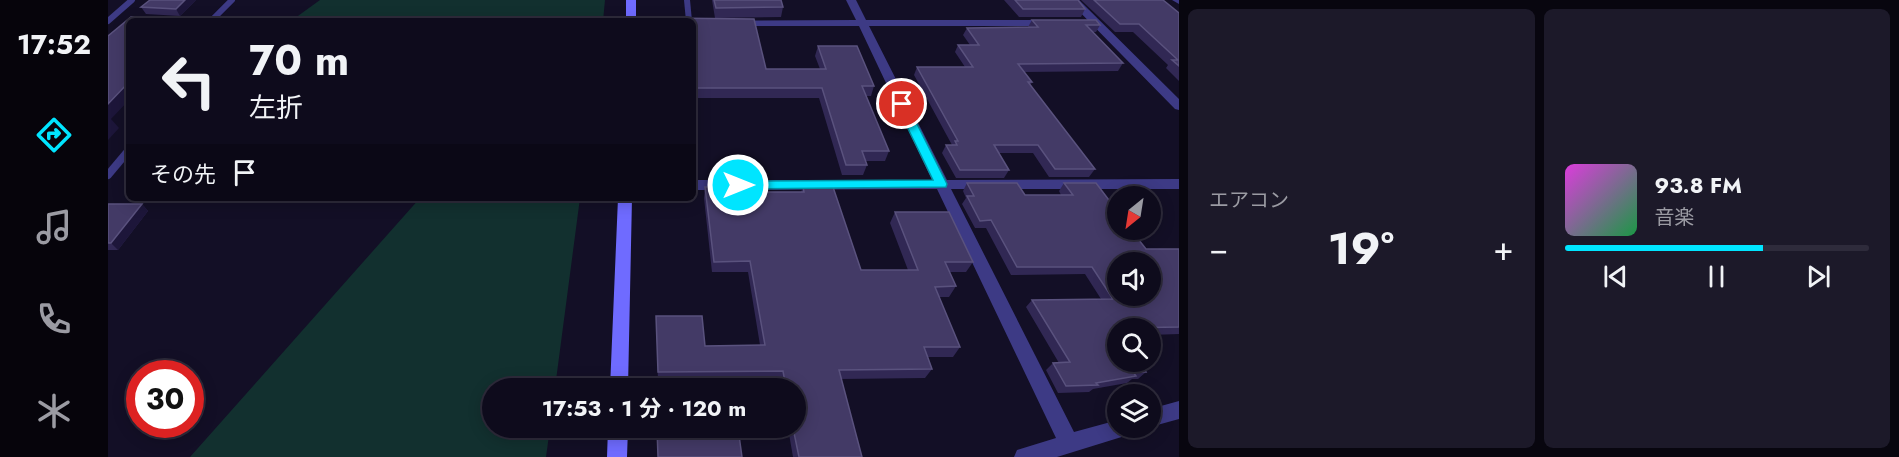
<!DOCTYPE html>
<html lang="ja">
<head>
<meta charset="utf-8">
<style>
  :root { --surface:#0e0b1c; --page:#1c1929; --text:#f1f3f6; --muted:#9b9ba3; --line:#2e2b3b; --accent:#00e5ff }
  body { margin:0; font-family:Jost,"Noto Sans JP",sans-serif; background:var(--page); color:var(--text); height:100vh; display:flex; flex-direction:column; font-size:22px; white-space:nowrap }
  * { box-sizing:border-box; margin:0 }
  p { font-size:20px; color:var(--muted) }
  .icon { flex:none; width:33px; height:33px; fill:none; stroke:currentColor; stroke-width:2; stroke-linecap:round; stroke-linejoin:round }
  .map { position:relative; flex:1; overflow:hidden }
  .sheet { display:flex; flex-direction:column; gap:9px; padding:9px; background:#08060f; width:720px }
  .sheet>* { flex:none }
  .top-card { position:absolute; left:18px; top:18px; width:570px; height:183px; border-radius:9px; box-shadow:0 3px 15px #0003,0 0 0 2px var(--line); background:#0e0b1c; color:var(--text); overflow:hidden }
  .needle { width:39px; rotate:210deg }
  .fabs { position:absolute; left:999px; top:186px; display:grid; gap:12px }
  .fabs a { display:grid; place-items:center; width:54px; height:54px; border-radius:50%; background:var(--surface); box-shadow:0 3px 15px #0003,0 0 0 2px var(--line); font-size:30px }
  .speed { position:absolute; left:18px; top:360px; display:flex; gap:12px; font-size:30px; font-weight:700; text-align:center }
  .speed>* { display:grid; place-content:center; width:78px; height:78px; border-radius:50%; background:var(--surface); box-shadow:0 3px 15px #0003,0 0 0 2px var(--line); line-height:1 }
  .speed .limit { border:9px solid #d22; background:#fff; color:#111 }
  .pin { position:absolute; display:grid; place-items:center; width:51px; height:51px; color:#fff; margin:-26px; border:3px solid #fff; border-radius:50%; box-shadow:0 2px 6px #0007 }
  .me { position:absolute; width:66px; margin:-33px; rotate:90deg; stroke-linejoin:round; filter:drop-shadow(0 0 4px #0008) }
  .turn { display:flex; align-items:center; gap:21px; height:126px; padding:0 24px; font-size:27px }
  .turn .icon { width:78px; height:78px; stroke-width:2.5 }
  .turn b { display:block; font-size:42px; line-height:51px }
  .then { display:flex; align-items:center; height:57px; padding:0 24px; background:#0003; gap:12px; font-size:22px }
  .big { font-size:45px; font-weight:700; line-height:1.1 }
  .sheet .card { flex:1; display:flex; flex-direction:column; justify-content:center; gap:9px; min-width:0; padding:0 21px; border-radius:9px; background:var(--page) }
  .song { display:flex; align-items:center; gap:18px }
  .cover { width:72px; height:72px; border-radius:9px; background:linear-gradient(135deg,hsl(300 70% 55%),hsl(140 70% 35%)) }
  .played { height:6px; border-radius:3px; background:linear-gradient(90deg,var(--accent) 65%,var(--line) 65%) }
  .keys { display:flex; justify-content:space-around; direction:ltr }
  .heat { display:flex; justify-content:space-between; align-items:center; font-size:33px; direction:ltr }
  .sheet .tiles { flex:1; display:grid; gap:9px; grid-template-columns:repeat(2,1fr) }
  .trip { position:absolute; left:374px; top:378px; width:324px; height:60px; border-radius:30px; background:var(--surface); box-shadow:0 3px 15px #0003,0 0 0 2px var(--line); font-weight:700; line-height:60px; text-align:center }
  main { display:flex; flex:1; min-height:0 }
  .menu { display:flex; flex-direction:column; width:108px; justify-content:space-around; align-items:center; background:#06040b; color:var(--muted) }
  .menu .icon { width:42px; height:42px }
  .menu .active { color:var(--accent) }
  .menu b { font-size:27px; color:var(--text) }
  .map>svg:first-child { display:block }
</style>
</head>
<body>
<main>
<nav class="menu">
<b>17:52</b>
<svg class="icon active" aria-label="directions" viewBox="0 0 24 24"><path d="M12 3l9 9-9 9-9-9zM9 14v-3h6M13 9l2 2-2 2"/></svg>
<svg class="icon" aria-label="music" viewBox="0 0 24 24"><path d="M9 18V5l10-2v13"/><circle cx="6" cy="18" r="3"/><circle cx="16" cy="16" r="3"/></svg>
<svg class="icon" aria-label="phone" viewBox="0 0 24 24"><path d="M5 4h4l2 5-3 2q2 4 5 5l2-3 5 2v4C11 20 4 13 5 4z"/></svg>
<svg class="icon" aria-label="climate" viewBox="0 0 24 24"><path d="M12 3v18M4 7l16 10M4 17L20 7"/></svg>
</nav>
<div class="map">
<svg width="1071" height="457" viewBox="0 0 1071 457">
  <rect width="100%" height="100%" fill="#130f26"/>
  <path fill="#12302f" d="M212,0h285l-2,21h-312z
    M312,198h160l-25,190h-63v40h58l-4,29h-356z"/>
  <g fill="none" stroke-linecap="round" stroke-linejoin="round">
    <path stroke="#3d3a85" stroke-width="6" d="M579,0l2,21
      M0,21l24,-21
      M49,21h83
      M103,21l21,-21"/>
    <path stroke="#3d3a85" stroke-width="8" d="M0,175l21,-25"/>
    <path fill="#3d3a85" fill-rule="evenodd" d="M738,0h10l10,20h184l5,3 -5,3h-181l78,154 232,-1v10h-228l123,243 44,-12v8h13l-3,7 -71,22h-43l3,-7 39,-12 -119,-249 -244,1v-10h239l-73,-154h-166v-5h-4l167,-1z
      M960,0h11l100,99v11l-4,-1z
      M1064,0h7v4z
      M1071,401v18l-29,8v-18z"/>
    <path fill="#6f6bff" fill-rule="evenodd" d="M518,0h10v21h-10z
      M510,198h14l-4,190h-18z
      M500,428h20l-1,29h-20z"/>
  </g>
  <path fill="#312854" d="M88,0l-16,16 -34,-2 -5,-7z
    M604,0h69l2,7 -2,10 -66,1z
    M896,0h74l7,9 -4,8h-62z
    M973,0h82l16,13v68l-13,-13 2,-3 -35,-33h-18z
    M924,20l68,5 -4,7h-3l30,31 -5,8 -94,1 8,10 -2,4 65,83 -6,8h-40l-16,-24h-34l10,17 -5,8h-48l-14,-25 4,-8h6l-38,-70 3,-8h48l-10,-15 3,-7h12l-7,-10 4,-7 61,-1z
    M585,21l73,48h54l-5,-13 3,-10 56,40 -3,10h-5l23,55 -4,10h-20l2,4 -4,10h-21l-23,-77h-126z
    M859,183l58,12h36l-2,-4 5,-8 82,66h33v85l-29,1v-7h-32l28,44 -8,7h-6l-5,4 -34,6 -4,3 -31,1 -12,-23 7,-7h6l-33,-56 6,-7 69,-1 -16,-25 -74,1 -25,-47h-11l-13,-24 4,-6 -3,-7z
    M597,187l52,5h44l2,-5 58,83h47l-18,-47 5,-11 78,50 -7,10h-17l7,14 -7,11h-10l21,50 -7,10h-26l5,12 -7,9 -84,1 21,78h-69l-5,-29h7v-40h-14l-2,-7h-121l-2,-65 49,30 55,-1 -12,-73h-36l-8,-74z
    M0,204h34l6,7 -30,39h-10z"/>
  <path fill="#1d163a" d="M77,0h11l-16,16 -4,-7z
    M55,17l3,4h-7z
    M21,82v18l-18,19 8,9 -11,12v-36z
    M34,204l6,7 -30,39 -7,-7z"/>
  <path fill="#433a66" stroke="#5a527e" stroke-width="1.5" fill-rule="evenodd" d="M42,0h35l-9,9 -35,-2z
    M606,0h67l2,7 -67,1z
    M907,0h63l7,9h-62z
    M986,0h69l16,13v53l-7,-6h6l-39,-36h-19z
    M23,17h32l-4,4h-30v61l-21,22v-68z
    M557,18l89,1 12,50h60l-8,-23h39l17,40h-12l27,65h-27l5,14h-21l-24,-77h-129v-67h-28z
    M924,20h64l4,5h-14l37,38 -105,1 14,18h-4l67,87h-40l-17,-24h-44l15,25h-49l-14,-25h11l-2,-4h3l-41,-74h56l-15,-22h21l-12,-17 71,-1z
    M859,183h50l8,12h48l-9,-12h32l22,29v18h13l15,19h33v78l-61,1v34h22l6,10h-13l3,4 -40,7 2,2 -32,1 -13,-23 17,-1 -38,-62 81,-1 -21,-32h-75l-26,-47 -11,1 -13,-25h7zM1010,262h32v34h-32z
    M597,187h51l1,5h47l-1,-5h30l28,83h57l-23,-58h54l24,50h-28l11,24 -21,1 25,60h-36l8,22 -93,1 23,87h-63l-6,-29h2v-40h-9l-3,-17 -125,1 -2,-56h46l3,30 60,-1 -15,-84 -36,1z
    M0,204h34l-31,39h-3z
    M549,428h81l4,29h-84z"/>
  <path fill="#00e5ff" stroke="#0095a6" stroke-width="1.5" d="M790,101l9,3 40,80 -1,3 -208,2 -6,-4 6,-4 195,-1 -37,-76z"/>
</svg>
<div class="fabs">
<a><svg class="needle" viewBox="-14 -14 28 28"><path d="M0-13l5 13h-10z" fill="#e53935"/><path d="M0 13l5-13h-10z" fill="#9b9ba3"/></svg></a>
<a><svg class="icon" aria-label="sound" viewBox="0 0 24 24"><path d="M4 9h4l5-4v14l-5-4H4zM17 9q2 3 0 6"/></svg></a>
<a><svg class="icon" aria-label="search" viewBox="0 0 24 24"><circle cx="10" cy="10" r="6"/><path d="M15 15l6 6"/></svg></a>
<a><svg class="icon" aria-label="layers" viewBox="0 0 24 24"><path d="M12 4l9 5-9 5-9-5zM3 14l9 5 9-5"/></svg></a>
</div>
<div class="speed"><div class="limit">30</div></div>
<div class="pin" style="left:794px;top:104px;background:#d93025"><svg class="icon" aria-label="arrive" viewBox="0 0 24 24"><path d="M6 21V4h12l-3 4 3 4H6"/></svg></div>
<svg class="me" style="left:630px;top:185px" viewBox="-20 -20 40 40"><circle r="17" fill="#00e5ff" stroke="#fff" stroke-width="3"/><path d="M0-11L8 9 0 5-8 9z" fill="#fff"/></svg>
<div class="trip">17:53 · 1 分 · 120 m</div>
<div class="top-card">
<div class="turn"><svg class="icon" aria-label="left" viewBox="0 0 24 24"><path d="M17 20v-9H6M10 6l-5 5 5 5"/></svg><div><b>70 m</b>左折</div></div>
<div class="then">その先<svg class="icon" aria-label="arrive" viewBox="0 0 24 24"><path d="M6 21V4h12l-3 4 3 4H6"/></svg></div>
</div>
</div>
<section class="sheet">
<div class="tiles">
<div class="card"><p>エアコン</p>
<div class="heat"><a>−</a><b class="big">19°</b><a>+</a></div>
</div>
<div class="card">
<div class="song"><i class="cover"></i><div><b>93.8 FM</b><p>音楽</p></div></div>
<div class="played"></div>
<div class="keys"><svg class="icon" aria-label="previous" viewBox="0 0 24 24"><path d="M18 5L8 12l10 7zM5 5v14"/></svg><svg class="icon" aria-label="pause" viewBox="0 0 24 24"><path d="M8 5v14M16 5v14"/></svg><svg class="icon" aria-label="next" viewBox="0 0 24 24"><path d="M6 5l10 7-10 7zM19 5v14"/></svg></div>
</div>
</div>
</section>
</main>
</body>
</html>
